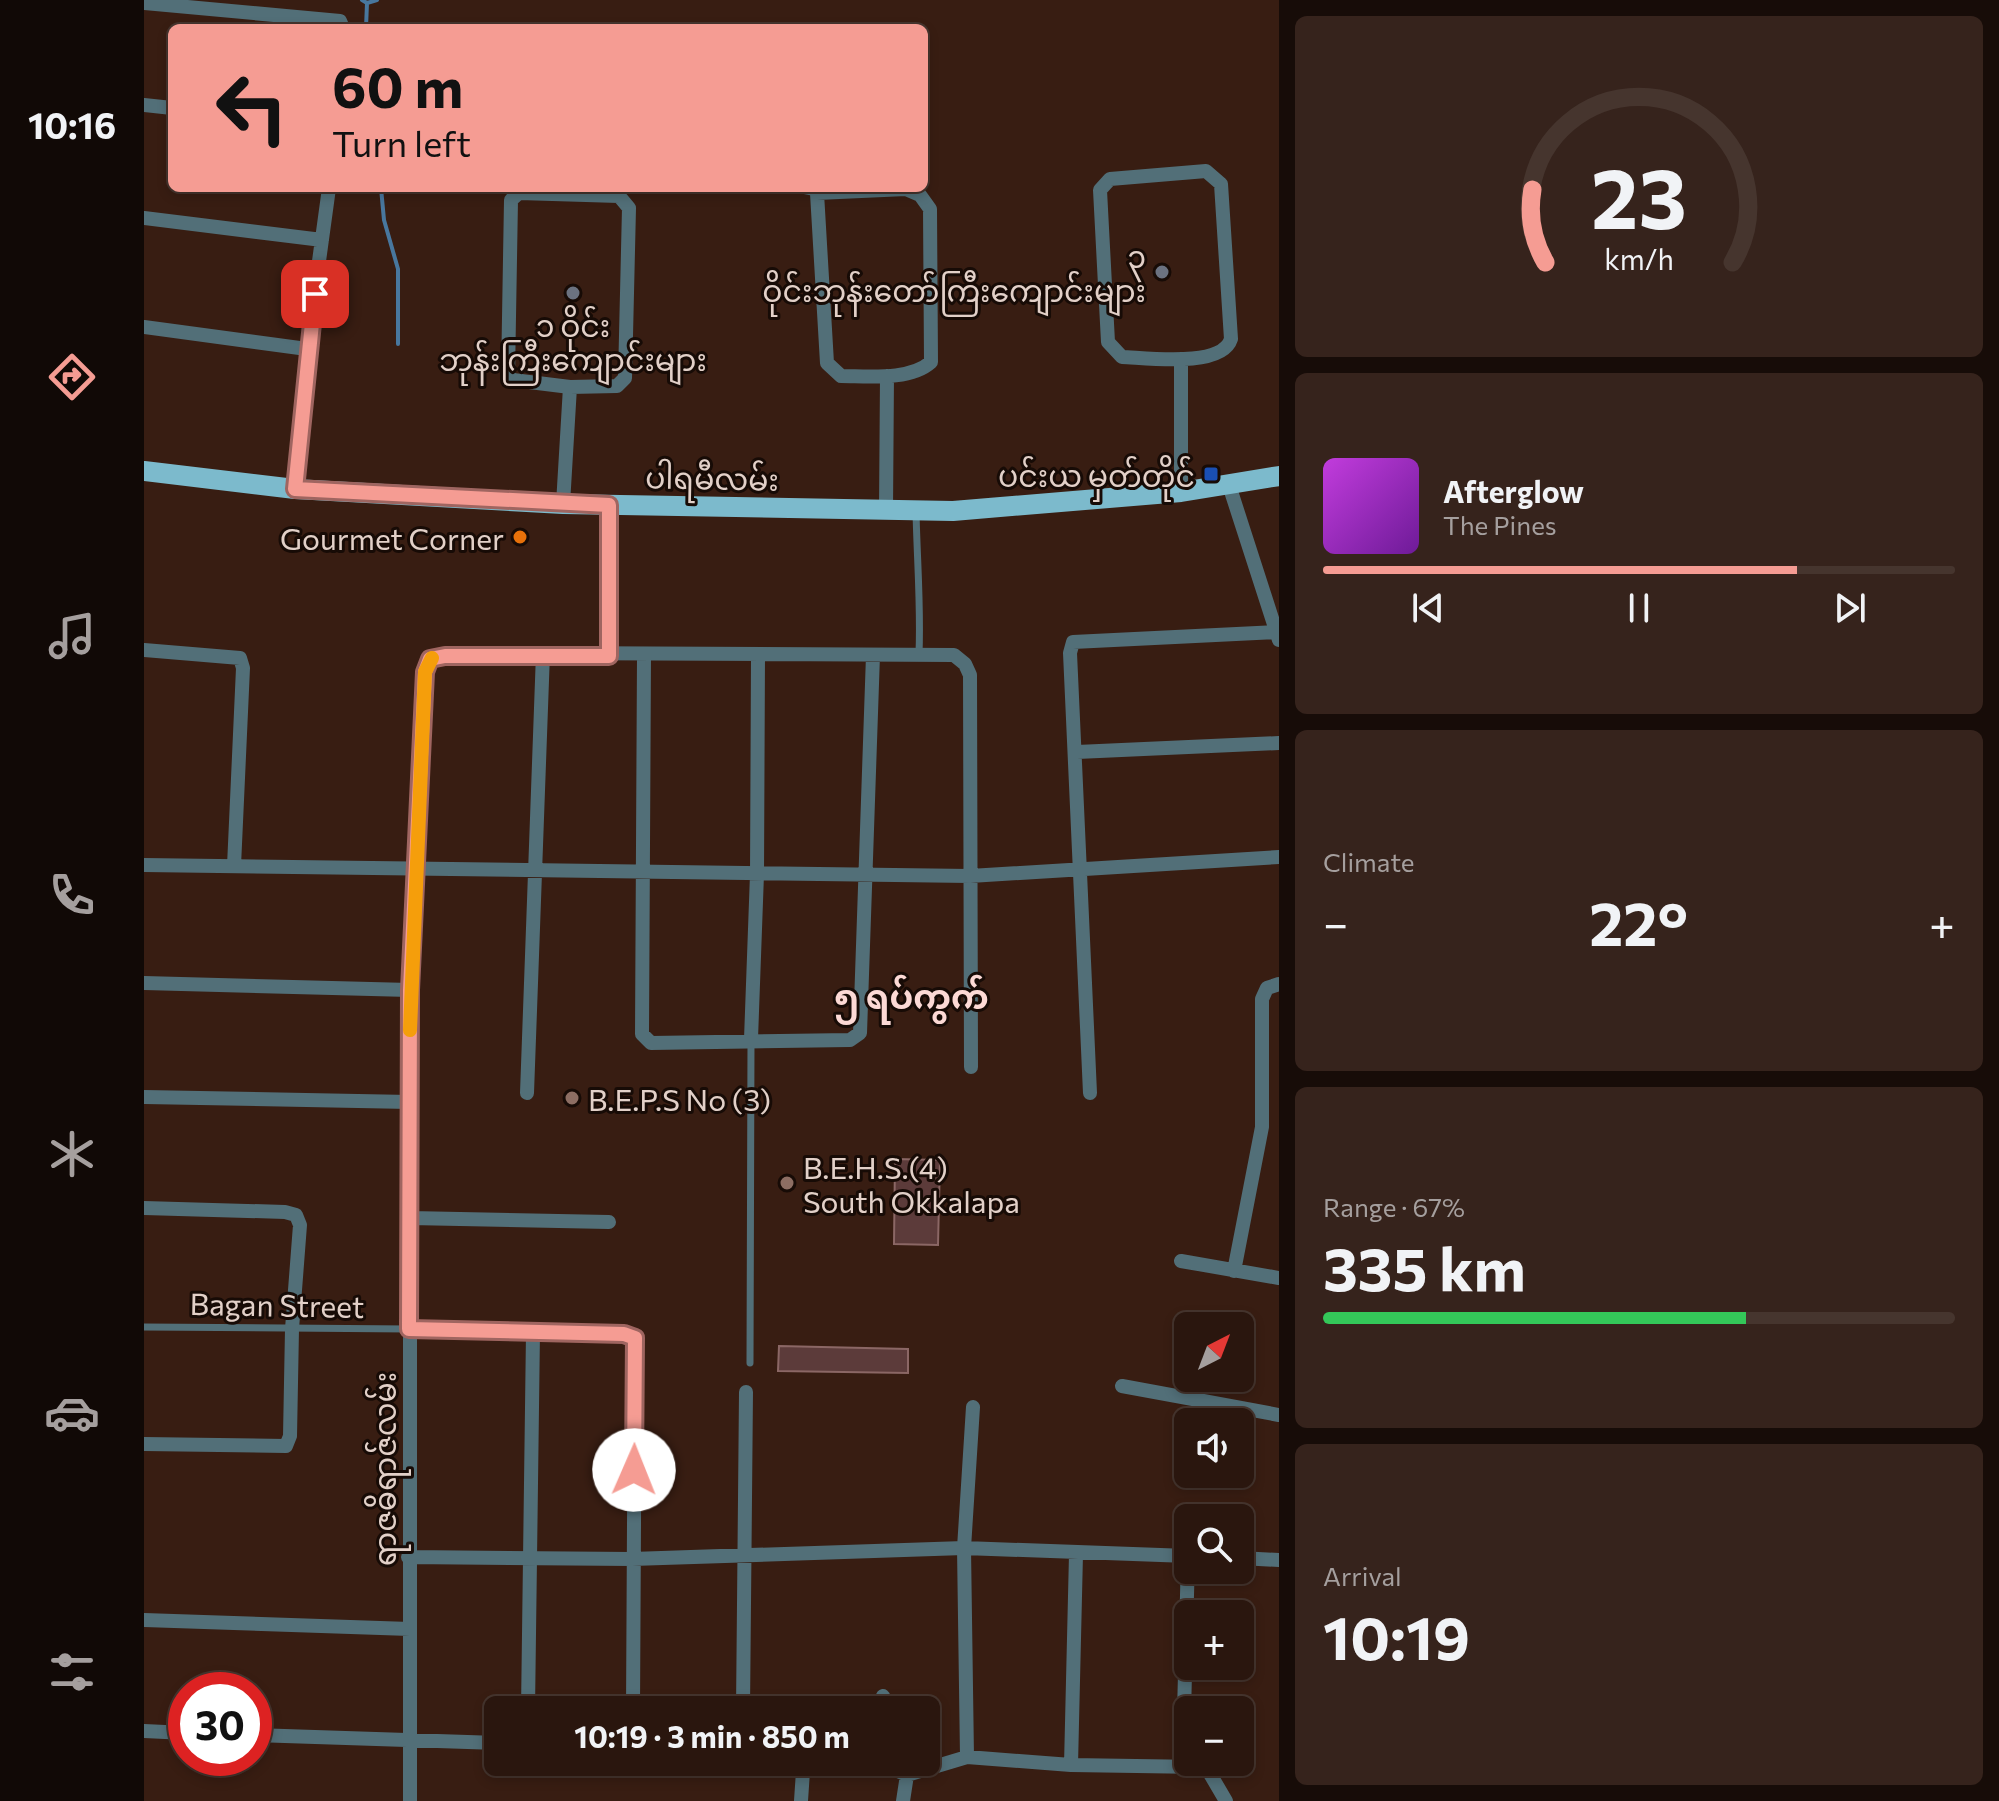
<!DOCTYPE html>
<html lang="en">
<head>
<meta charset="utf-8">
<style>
  :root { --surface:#2a160e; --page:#36231c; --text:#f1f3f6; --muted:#a59f9e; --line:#46352e; --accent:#f59c93 }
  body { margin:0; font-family:Commissioner,"Noto Sans Myanmar",sans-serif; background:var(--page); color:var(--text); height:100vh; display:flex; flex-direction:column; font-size:30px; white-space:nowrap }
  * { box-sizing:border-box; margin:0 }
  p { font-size:26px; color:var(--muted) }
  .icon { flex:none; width:44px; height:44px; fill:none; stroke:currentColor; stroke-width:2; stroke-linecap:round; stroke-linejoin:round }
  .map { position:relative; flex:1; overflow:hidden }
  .side { display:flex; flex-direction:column; gap:16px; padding:16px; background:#170c08; width:720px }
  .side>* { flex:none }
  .top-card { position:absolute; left:24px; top:24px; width:760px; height:168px; border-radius:12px; box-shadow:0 4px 12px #0003,0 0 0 2px var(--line); background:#f59c93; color:#111; overflow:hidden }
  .needle { width:52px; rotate:42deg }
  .tools { position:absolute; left:1030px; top:1312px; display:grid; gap:16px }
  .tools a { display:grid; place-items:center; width:80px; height:80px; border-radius:12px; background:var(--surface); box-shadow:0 4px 12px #0003,0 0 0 2px var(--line); font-size:40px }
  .speed { position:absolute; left:24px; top:1672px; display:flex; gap:16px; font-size:40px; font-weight:700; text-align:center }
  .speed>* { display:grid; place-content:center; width:104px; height:104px; border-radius:50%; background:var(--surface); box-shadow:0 4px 12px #0003,0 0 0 2px var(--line); line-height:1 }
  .speed .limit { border:12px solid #d22; background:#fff; color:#111 }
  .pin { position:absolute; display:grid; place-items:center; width:68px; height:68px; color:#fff; margin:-34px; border-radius:16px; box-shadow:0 4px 12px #0006 }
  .me { position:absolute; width:88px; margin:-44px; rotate:1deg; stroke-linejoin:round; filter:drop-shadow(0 0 6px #0008) }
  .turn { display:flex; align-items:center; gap:28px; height:168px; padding:0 32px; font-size:36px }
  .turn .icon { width:104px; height:104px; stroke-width:2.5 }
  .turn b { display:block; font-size:56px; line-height:68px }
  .big { font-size:60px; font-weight:700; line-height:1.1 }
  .side .tile { flex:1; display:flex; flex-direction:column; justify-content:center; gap:12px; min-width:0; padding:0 28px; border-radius:12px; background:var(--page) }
  .side .dial { align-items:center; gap:0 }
  .dial svg { height:208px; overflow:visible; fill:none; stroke:var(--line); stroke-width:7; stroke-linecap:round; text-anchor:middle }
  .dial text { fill:var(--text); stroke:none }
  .song { display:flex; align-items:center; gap:24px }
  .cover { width:96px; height:96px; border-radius:12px; background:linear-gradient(135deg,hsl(290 70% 55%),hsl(280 70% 35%)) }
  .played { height:8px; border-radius:4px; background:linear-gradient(90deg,var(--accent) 75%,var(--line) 75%) }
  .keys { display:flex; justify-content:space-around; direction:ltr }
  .heat { display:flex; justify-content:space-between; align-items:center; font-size:44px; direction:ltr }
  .charge { height:12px; border-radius:6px; background:linear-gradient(90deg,#34c759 67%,var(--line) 0) }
  .trip { position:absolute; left:340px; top:1696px; width:456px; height:80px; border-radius:12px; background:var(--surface); box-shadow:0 4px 12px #0003,0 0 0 2px var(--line); font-weight:700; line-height:80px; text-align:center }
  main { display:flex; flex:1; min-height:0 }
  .tabs { display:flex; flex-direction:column; width:144px; justify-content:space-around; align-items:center; background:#110906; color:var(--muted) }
  .tabs .icon { width:56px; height:56px }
  .tabs .current { color:var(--accent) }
  .tabs b { font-size:36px; color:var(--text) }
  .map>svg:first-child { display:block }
</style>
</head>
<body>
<main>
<nav class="tabs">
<b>10:16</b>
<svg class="icon current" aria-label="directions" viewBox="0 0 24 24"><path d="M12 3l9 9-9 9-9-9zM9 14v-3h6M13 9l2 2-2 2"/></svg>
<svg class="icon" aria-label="music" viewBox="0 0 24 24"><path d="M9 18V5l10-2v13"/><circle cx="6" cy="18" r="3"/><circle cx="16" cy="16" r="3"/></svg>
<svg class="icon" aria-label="phone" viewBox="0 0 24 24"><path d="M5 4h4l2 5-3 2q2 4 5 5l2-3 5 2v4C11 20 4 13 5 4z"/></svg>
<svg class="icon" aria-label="climate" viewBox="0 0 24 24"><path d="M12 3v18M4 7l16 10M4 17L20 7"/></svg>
<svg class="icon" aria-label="car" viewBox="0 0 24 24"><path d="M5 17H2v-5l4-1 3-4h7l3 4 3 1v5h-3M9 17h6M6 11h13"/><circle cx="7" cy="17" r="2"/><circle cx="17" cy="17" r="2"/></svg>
<svg class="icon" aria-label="filters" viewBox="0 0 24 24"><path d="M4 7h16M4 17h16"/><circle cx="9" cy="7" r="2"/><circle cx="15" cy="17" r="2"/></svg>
</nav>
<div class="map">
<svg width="1135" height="1801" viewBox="0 0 1135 1801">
  <rect width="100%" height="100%" fill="#381d12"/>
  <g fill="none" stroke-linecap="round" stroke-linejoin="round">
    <path stroke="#48779e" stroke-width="4" d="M218,0l5,3 10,-3
      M222,28l1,-25
      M237,188l3,32 14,49v75"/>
  </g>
  <path fill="#5c3b3a" stroke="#8b6765" stroke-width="2" d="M751,1159l45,1 -2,85 -44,-1z
    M635,1346l129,3v24l-130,-2z"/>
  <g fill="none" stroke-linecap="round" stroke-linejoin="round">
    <path stroke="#887167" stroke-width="3" stroke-dasharray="4 6" stroke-linecap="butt" d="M674,1772l61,1"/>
    <path stroke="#526f78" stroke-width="7" d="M648,188l25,5
      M772,511c1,49 5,95 3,143
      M0,1327l265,2
      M606,1363l1,-322"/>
    <path stroke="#526f78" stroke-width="14" d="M0,3l196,18 3,7
      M0,105l28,3
      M1062,171l15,13 10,155c-9,29 -83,19 -109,18l-14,-15 -8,-152 10,-11z
      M762,189l14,6 10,14 1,153c-21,19 -64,14 -90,14l-14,-13 -10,-170z
      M375,193l100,3 10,12 -4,170 -8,8 -47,1 -57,-7 -5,-4 3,-176z
      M0,218l178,22
      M0,327l163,22
      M1037,359v133
      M1085,485l50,155
      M151,489l12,-140 22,-161
      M419,504l7,-117
      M742,510l1,-134
      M0,650l96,8 3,10 -9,198
      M465,656v-151
      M500,656l-2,378 9,9 199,-3 10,-7 13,-378
      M933,752l202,-9
      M0,865l826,11 309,-19
      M0,983l266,7
      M607,1039l6,-165 1,-218
      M383,1093l16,-440
      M946,1093l-20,-440 3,-11 206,-10
      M0,1097l266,5
      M0,1208l141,4 11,3 4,10 -8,104 -2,107 -4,10 -142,-2
      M266,1218l199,4
      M1037,1261l98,17
      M1090,1271l28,-144v-128l5,-11 12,-4
      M265,1329l215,5 11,4 -2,372
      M978,1386l157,29
      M264,1557l224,2 332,-11 224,8
      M1096,1558l39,2
      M0,1620l266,9
      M739,1696l2,14
      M384,1710l5,-378
      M599,1710l3,-318
      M0,1731l42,2
      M110,1735l244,8
      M823,1757l-3,-209 9,-141
      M653,1762l6,9 -2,30
      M744,1762l1,5 18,8
      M1035,1764l4,-12 5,-196
      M927,1765l5,-211
      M266,1801v-811l15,-318 5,-13 113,-6 411,2 11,9 5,11 1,392
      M759,1801l4,-26 60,-18 104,8 130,2 8,5 17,29"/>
    <path stroke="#7cbacc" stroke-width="20" d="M0,471l151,18 268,15 390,7 228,-19 98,-16"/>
  </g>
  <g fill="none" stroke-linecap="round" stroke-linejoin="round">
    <defs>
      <path id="route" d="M171,294l-20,195 314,16v151h-164l-15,3 -5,13 -15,318 -1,339 215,5 11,4 -1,132"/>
    </defs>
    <use href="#route" stroke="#9f6560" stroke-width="20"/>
    <use href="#route" stroke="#f59c93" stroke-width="14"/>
    <path stroke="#f59e0b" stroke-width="14" d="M266,1030l15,-358 7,-14"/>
  </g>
  <g fill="#6b7280" stroke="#170b06" stroke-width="3">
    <circle cx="1018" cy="272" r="8"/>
    <circle cx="429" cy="293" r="8"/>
  </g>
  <rect fill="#1a4fb4" stroke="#170b06" stroke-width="3" x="1059" y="466" width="16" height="16" rx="4"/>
  <circle fill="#e8710a" stroke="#170b06" stroke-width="3" cx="376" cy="537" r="8"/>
  <g fill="#8d6e63" stroke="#170b06" stroke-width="3">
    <circle cx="428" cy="1098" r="8"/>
    <circle cx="643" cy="1183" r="8"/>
  </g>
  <g text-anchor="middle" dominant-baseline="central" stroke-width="6" stroke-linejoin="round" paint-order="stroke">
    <g font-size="30" fill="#e2d0c8" stroke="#170b06" text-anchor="end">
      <text x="1002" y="255">၃<tspan x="1002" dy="34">ဝိုင်းဘုန်းတော်ကြီးကျောင်းများ</tspan></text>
      <text x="429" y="324" text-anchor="middle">၁ ဝိုင်း<tspan x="429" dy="34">ဘုန်းကြီးကျောင်းများ</tspan></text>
      <text x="1051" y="474">ပင်းယ မှတ်တိုင်</text>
      <text x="360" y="537">Gourmet Corner</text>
      <text x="444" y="1098" text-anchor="start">B.E.P.S No (3)</text>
      <text x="659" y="1166" text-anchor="start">B.E.H.S.(4)<tspan x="659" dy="34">South Okkalapa</tspan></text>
    </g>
    <g font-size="30" fill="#e2d0c8" stroke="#170b06">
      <text transform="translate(568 477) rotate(1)">ပါရမီလမ်း</text>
      <text transform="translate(133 1304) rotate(1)">Bagan Street</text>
      <text transform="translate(239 1469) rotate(-90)">ရာဇဓိရာဇ်လမ်း</text>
    </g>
    <g font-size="34" font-weight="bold" fill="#fcd9d5" stroke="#170b06">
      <text x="767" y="995">၅ ရပ်ကွက်</text>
    </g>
  </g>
</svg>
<div class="tools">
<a><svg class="needle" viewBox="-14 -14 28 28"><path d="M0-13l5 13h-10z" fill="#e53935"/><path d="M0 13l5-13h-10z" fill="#a59f9e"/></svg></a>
<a><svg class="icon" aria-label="sound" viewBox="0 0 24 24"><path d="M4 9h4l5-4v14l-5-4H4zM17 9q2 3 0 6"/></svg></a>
<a><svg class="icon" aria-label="search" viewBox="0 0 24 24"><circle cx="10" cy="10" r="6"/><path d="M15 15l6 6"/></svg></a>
<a>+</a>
<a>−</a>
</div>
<div class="speed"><div class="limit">30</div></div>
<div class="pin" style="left:171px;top:294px;background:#d93025"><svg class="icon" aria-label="arrive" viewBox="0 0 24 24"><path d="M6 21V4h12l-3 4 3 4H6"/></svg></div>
<svg class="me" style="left:490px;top:1470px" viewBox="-20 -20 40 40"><circle r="19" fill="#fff"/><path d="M0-13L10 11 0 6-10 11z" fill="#f59c93"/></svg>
<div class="trip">10:19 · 3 min · 850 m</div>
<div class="top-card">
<div class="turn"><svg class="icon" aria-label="left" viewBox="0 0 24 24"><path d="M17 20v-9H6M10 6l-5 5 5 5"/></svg><div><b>60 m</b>Turn left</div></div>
</div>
</div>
<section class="side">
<div class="tile dial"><svg viewBox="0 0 100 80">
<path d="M14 69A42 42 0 1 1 86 69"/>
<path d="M14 69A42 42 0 0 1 9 41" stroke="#f59c93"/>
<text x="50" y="56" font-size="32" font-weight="700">23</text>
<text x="50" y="72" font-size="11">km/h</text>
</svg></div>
<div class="tile">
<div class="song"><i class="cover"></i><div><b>Afterglow</b><p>The Pines</p></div></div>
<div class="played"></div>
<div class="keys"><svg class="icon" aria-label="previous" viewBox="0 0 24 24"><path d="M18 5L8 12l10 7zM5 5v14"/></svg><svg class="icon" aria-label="pause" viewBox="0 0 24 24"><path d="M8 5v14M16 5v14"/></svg><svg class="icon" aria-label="next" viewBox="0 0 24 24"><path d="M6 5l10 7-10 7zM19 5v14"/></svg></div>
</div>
<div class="tile"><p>Climate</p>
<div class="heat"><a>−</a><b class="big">22°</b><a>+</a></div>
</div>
<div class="tile"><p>Range · 67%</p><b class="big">335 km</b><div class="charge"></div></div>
<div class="tile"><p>Arrival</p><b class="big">10:19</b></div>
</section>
</main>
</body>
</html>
